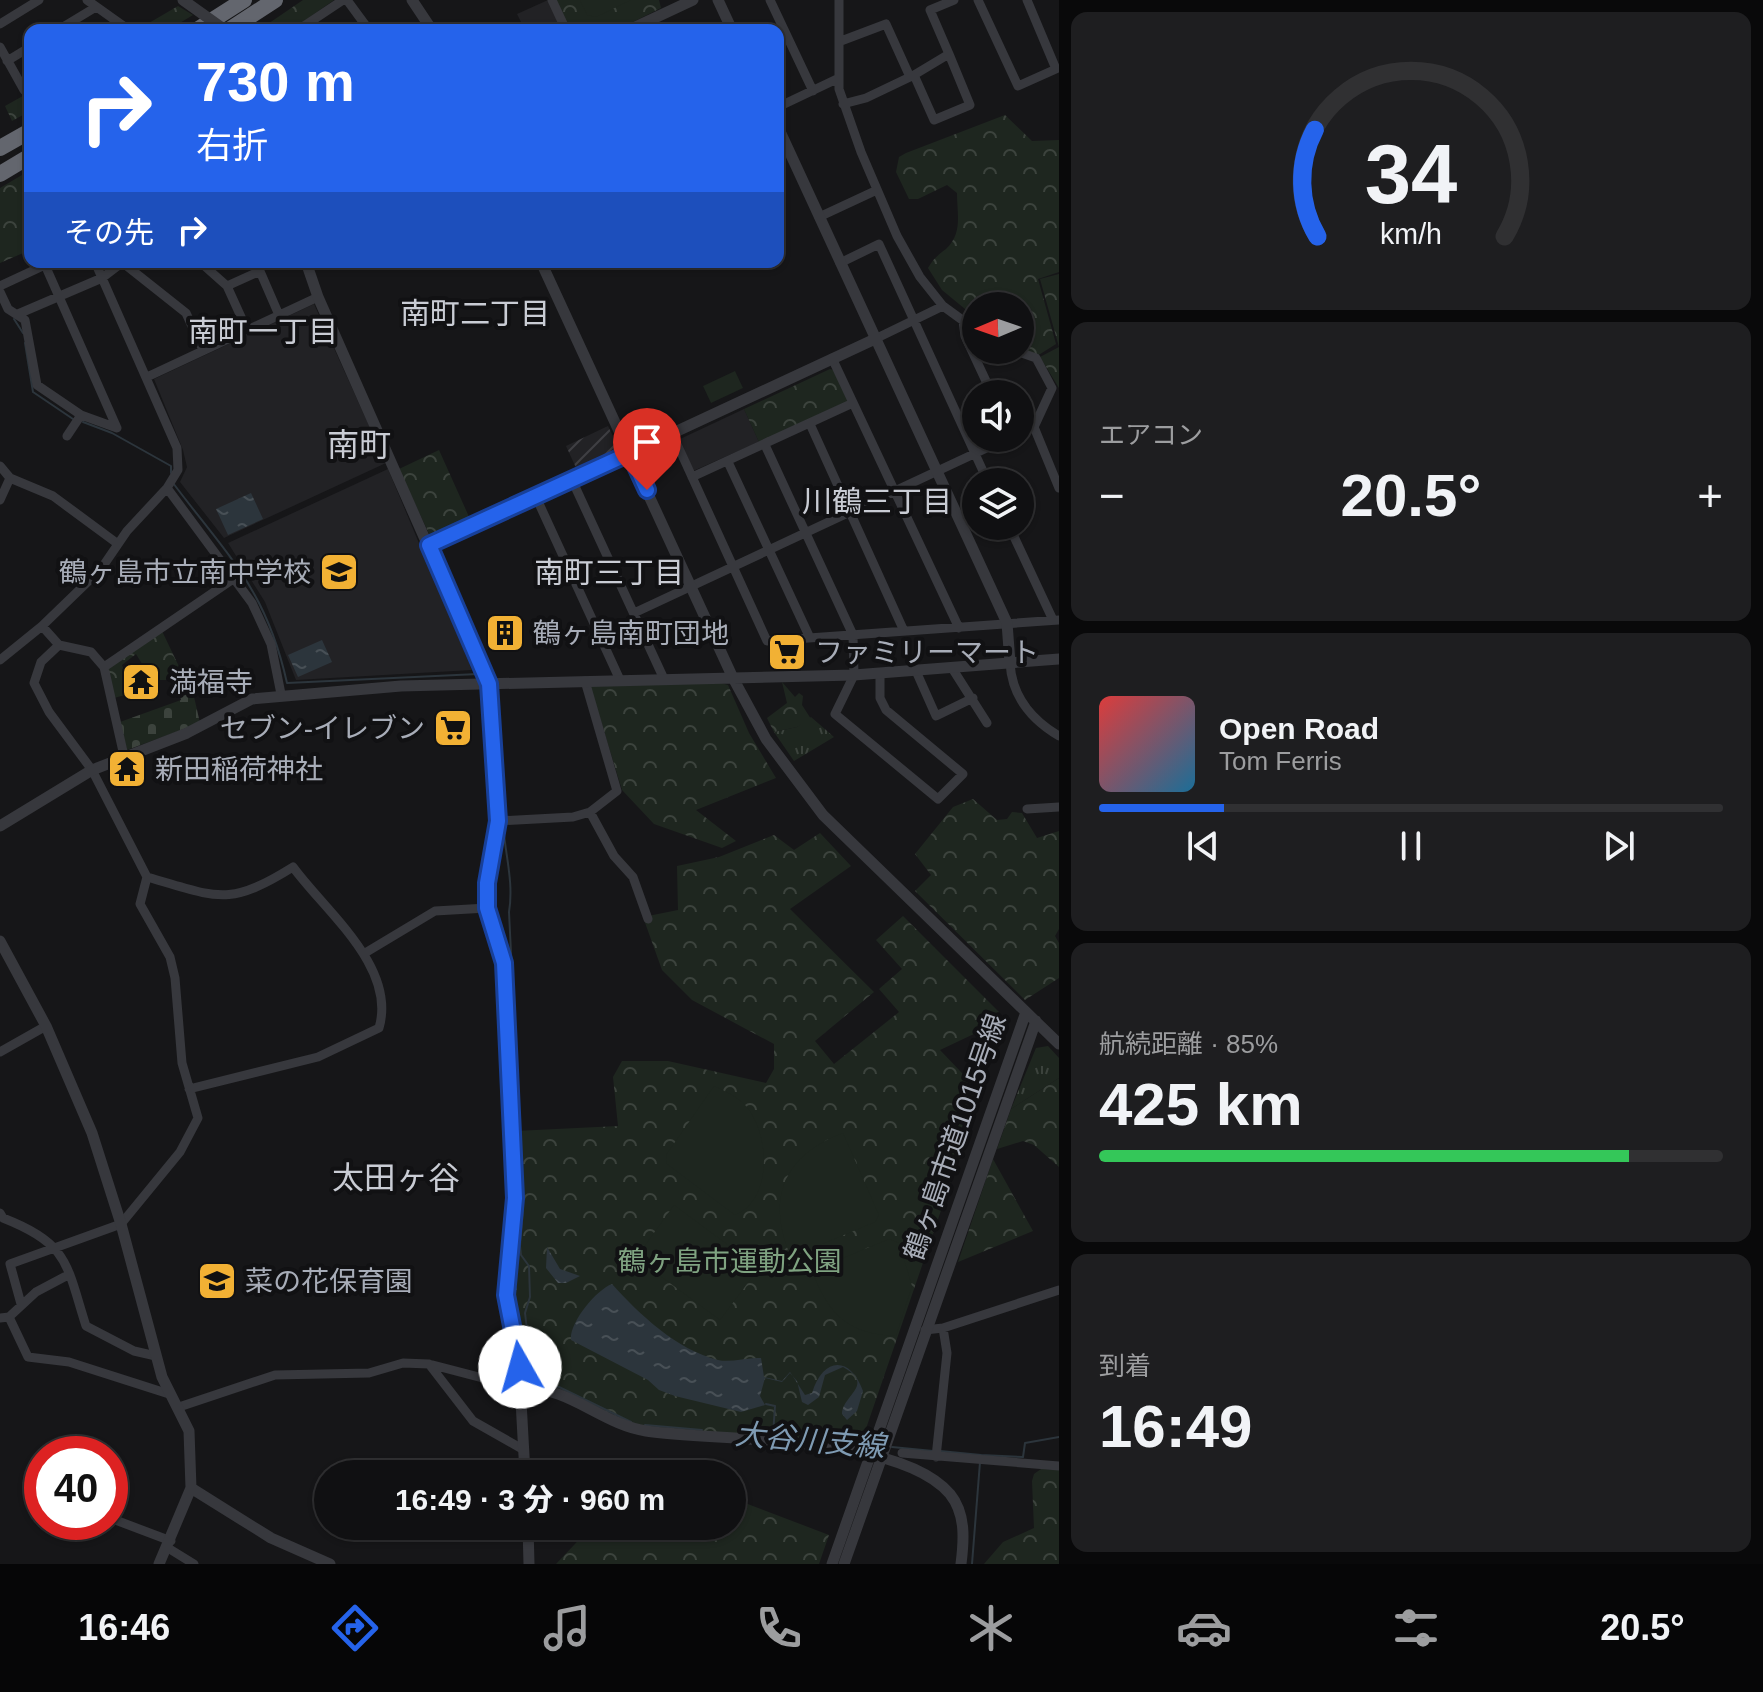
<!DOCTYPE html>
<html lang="ja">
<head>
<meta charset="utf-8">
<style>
  :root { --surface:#101012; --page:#1e1e20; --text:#f1f3f6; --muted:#9c9d9f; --line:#303032; --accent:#2563eb }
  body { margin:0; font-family:Helvetica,"Noto Sans JP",sans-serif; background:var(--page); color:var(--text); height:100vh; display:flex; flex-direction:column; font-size:30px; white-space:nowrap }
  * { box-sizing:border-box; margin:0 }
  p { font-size:26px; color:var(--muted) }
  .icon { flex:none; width:44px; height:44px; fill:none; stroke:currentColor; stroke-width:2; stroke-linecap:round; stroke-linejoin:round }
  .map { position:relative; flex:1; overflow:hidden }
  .drawer { display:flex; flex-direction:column; gap:12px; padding:12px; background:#09090a; width:704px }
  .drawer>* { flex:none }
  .top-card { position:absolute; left:24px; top:24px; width:760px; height:244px; border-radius:16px; box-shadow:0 2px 6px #0004,0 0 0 2px var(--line); background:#2563eb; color:#fff; overflow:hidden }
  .needle { width:52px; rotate:268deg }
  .tools { position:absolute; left:962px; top:292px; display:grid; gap:16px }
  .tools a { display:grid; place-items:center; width:72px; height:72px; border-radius:50%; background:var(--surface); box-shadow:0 2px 6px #0004,0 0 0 2px var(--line); font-size:40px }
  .speed { position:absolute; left:24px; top:1436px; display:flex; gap:16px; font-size:40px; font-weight:700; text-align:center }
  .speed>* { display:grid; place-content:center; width:104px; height:104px; border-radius:50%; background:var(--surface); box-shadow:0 2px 6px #0004,0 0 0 2px var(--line); line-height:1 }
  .speed .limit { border:12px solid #d22; background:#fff; color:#111 }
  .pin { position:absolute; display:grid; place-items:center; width:68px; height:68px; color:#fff; margin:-82px -34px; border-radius:50% 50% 50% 0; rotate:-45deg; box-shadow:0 0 8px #0007 }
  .pin .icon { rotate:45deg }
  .me { position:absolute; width:88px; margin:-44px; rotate:353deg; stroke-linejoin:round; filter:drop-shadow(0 0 6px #0008) }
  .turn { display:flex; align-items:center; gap:28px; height:168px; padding:0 40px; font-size:36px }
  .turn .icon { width:104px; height:104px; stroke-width:2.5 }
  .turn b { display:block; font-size:56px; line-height:68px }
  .then { display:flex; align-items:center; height:76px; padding:0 40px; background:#0003; gap:16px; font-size:30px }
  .big { font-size:60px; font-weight:800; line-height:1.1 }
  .drawer .card { flex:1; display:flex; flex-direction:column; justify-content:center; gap:12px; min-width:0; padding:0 28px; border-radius:16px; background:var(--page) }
  .drawer .dial { align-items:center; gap:0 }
  .dial svg { height:208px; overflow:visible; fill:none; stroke:var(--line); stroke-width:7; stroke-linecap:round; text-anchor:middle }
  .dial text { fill:var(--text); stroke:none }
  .song { display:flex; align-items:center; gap:24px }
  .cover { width:96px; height:96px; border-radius:12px; background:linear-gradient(135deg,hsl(0 70% 55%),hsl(200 70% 35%)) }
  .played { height:8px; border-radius:4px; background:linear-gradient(90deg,var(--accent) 20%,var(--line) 20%) }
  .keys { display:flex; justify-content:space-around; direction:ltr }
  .heat { display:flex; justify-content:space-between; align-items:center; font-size:44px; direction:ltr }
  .charge { height:12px; border-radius:6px; background:linear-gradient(90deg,#34c759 85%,var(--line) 0) }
  .trip { position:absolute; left:314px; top:1460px; width:432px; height:80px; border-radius:40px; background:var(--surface); box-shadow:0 2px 6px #0004,0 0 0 2px var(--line); font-weight:800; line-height:80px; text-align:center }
  .tabs { display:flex; height:128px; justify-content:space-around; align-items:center; background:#060607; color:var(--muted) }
  .tabs .icon { width:56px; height:56px }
  .tabs .current { color:var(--accent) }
  .tabs b { font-size:36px; color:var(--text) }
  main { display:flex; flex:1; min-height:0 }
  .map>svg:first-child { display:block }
</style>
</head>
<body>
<main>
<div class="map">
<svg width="1059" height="1564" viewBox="0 0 1059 1564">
  <defs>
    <pattern id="industrial-furrows" width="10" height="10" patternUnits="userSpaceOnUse" patternTransform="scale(2)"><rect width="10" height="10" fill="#222225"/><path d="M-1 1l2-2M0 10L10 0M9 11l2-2" fill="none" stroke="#3f3f43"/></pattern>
    <pattern id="grass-tufts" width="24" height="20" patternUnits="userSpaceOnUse" patternTransform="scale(2)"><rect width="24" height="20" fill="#1e261f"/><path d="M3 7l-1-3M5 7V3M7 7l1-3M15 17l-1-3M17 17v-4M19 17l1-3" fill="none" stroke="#3c433d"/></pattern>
    <pattern id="forest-crowns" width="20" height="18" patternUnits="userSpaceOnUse" patternTransform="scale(2)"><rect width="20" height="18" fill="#1e261f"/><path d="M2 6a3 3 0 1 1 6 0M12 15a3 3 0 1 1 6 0" fill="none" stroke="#3c433d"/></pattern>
    <pattern id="cemetery-stones" width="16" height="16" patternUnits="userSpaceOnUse" patternTransform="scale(2)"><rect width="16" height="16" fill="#1e261f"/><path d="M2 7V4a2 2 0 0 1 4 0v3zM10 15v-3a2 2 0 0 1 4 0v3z" fill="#3c433d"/></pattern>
    <pattern id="water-ripples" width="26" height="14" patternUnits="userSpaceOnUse" patternTransform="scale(2)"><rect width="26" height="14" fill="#2c353c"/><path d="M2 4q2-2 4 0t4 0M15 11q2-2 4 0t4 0" fill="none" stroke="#485056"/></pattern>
  </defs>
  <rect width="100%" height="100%" fill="#161618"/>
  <path fill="#222225" d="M548,0l14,30h-37l-8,-16z
    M314,304l72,159 -162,75 -44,-56 7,-15 -4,-17 -29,-71z
    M744,409l15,33 -66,29 -13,-32z
    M388,469l84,201 -176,10 -31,-78 -37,-59z"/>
  <path fill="url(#industrial-furrows)" d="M608,426l11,23 -3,5 -38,18 -12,-26z"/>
  <path fill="url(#grass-tufts)" d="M811,717l23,20 -40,24 -20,-29 23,-5z
    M1048,1046l11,12v20l-48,31 25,-61z"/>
  <path fill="url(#forest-crowns)" d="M303,0h31l-43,30h-32z
    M556,0h103l2,8 -44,22h-47z
    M178,6l15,9 -25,15h-31z
    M30,92v19l-18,10 -7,-15z
    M1005,115l27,26 27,-1v132l-21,7 18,65 -19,12 -17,-7v-43h-44v12l-34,-28 -14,-22c5,-9 10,-13 18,-19 17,-16 11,-35 11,-56l-10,-8 -29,14h-9l-13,-27 3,-15 7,-4z
    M22,175l8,16v59l-30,13v-75z
    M1059,274v114l-19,-31 19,-10 -19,-68z
    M830,369l3,1 15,31 -89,41 -15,-33z
    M439,450l31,69 -39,19 -32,-69z
    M162,631l21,44 -8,5h-23l-16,-26 -14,11 10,28 -18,5 -8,-31z
    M782,682l13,15 4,-4 4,3 -1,9 9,14 -14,8 -23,5 -7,-14 20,-15z
    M721,683l7,2 21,48 27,45 -80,32 40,31 -14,7 -68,-24 -32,-34 -32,-105z
    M973,799l24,21 10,-1 5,-7 10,1 15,25 22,-7v98l-4,7 4,7v35l-34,22 -110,-109 16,-16 -16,-21 38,-47z
    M820,833l31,33 -61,43 84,83 -59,49 19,23 65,-52 -20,-23 23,-20 -26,-29 27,-24 96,96 -21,20 -38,18 40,42 -1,8 -119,346 -224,-19 -105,-44 -19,-95 4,-157 102,-5 -5,-49 9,-16h46l98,22 8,-14v-25l-82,-44 -30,-30 -19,-53 35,-7 -1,-44 42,-9 55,-22 20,15z
    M1059,1078v89l-25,-22 -11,-4 -26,8 14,-40z
    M993,1159l40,72 -75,31z
    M1041,1469l18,1v94h-75l19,-22 31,-14 -2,-47 2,-7z
    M732,1498l97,37 -10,29h-263l36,-38h140z"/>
  <path fill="url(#cemetery-stones)" d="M192,688l8,35 -73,27 -7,-28 61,-22 -2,-8z"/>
  <path fill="#1e261f" d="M580,0h51l-35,17 -9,-2z
    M735,371l8,17 -32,15 -8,-17z
    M714,1086c11,5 24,11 32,20 24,28 27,94 -11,109l-68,-51 -1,-9z
    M843,1133l36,82 -4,7 -84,35c-25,-57 -8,-102 52,-124z
    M674,1205l85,63 -39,52 -84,-62z
    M889,1239l10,4 13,43 -16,50c-48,-2 -67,-21 -84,-65z"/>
  <path fill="url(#water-ripples)" d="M251,493l12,26 -35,16 -12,-26z
    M322,640l10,22 -34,15 -10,-22z
    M547,1247l13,22 20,7 -14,7h-8l-12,-15z
    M612,1284c27,30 65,66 106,76 13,3 29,-3 43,-2l3,19 18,4 8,-9 15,23 7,-2c11,-36 38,-38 51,-2l-6,20 -10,9 -5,-6c0,-19 34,-29 1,-47l-18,8 -6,22 -11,8 -6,-3 -5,-21 -7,-8 -8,9 -17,-4 -5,18 5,9 -24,7 -66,-16 -16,-6 -11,-10 -77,-40c-2,-17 25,-50 41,-56z"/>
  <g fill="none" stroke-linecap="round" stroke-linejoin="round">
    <path stroke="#2c353c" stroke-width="2" d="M14,319l9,14
      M25,343l8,49 40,27
      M83,422l29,11 59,33v7
      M173,483c55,73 93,106 114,200l191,-9
      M496,688l6,105
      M503,824c2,30 11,58 6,88l12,245
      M522,1171v13
      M523,1209l-3,37 1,9 8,11 1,31 -5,16 8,67
      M546,1385l13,2 72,35
      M766,1404l9,2 -2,29
      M645,1425l57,5
      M824,1441l46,4
      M892,1447l41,4
      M940,1451l41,4
      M981,1455l42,2 2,-14 34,-6
      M972,1564l8,-102"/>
    <path stroke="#37383d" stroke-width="9" d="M87,0l42,30
      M347,0l22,30
      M552,0l14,30
      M770,0l43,91
      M839,0v89l22,63 36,84 23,41 23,29 33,24
      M978,0l40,86 38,-17 -29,-69
      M0,24l39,-24
      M58,30l38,-23
      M298,30l45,-30
      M841,41l45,-17 24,53 -44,21 -23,6
      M0,47l24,43 6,-3
      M949,54l-19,-44 24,-10
      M7,61l23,-14
      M910,77l4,-2 20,45 36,-15 -21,-51 -35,21
      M778,107l61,-29
      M819,217l58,-27
      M200,262l27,24 20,44
      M256,262l23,53
      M123,263l63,50 17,37
      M840,263l39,-19 109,238
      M0,286l45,-21 72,163
      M227,286l33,-15
      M0,292l8,17 17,11 12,65 44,30 36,13
      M18,314l84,-36 21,-16
      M963,321l2,15 27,58
      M875,339l68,-33
      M1013,350l23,8 16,30 -18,39 25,61
      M832,358l127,270
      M147,377l171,-80
      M810,424l94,207
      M1020,432l14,-5
      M672,433l95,208 292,-21
      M67,436l14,-21
      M765,445l88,190 1,40 -19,39 103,85 25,-25 -77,-64 -6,-12v-24
      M728,462l82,176
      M0,466l10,12 43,18 65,48
      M692,477l161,-74
      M572,480l92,199
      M167,488l85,115 19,41 10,50
      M536,497l84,183
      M0,500l10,-22
      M1009,526l44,94
      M429,545l201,-92
      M634,613l374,-175
      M42,626l17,19 32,7 13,15 20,89
      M59,645l-18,17 -7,21 15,29 43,58 55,107c71,20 80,31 146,-10 32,44 104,100 86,161l-61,29 -129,32
      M0,660l42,-34 59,-57 26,-38 40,-43 11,-18 -1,-22 -82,-186
      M1010,663c2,34 22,57 49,73
      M104,667l132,-90
      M952,668l35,55
      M916,671l20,45 37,-18
      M1027,809l32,-2
      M590,812l24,44 19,21 15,42
      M498,821l75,-4 17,-5 27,-21 -32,-110
      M365,953l70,-42 52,-3
      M0,1052l46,-26
      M0,1213l3,5c66,26 63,45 83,108l48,25 22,5
      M21,1304l-11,-40 111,-40 59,-72 18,-34 -16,-55 -7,-85 -5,-21 -30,-53 7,-27
      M9,1317l19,40 41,5 100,32
      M0,1318l9,-1 27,-25 32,-17
      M943,1328l116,-38
      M925,1330l18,-2 4,25 -11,104
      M429,1364l44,57 51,29
      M179,1407l96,-32 94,-2 34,-10 26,1 92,24
      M902,1453l157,13
      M110,1518l61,23
      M168,1548l26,16"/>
    <path stroke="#37383d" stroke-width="11" d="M412,0l20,30
      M718,0l14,30
      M629,30l64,-30
      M778,127l229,496 3,40
      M306,262l12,35 171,387 9,137 -11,62v25l17,55 11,235 -9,97 12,51 7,128
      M541,262l192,416 33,61 57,76 236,229
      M630,453l245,-114
      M0,826l92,-56 95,-37 65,-34 149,-13 453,-11 205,-16
      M0,941l46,85 46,107 29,91 41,153 27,54 2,57 -32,76
      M521,1388c48,-2 80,36 125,43 75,11 253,3 304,63 16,20 14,46 11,70
      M191,1488l80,50 59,26
      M528,1526l1,38
      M832,1564l194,-552
      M844,1564l192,-543"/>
    <path stroke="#63666e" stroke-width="16" d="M197,30l47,-30
      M229,30l46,-30
      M0,148l30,-17
      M0,174l30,-18"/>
    <path stroke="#37383d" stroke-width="11" d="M183,0l42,30"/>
  </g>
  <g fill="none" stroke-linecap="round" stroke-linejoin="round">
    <defs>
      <path id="route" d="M520,1367l-14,-72 9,-97 -11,-235 -17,-55v-25l11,-62 -9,-137 -60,-139 201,-92 17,37"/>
    </defs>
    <use href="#route" stroke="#184099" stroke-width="20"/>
    <use href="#route" stroke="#2563eb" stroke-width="14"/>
  </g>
  <defs>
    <symbol id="school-square" viewBox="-11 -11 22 22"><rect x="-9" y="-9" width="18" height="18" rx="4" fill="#f2b134" stroke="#111113"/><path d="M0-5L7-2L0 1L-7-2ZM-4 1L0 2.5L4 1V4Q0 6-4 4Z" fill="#111"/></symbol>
    <symbol id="building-square" viewBox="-11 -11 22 22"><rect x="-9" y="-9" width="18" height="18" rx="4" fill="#f2b134" stroke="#111113"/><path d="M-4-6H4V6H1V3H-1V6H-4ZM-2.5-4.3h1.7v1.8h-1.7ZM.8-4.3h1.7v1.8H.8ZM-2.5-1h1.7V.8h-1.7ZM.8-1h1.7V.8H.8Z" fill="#111"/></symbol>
    <symbol id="supermarket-square" viewBox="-11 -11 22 22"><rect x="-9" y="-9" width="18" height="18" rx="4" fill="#f2b134" stroke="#111113"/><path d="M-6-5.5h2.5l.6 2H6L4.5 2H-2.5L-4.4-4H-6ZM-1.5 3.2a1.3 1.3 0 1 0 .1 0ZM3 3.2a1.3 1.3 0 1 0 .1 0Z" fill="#111"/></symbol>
    <symbol id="temple-square" viewBox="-11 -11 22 22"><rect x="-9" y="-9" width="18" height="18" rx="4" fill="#f2b134" stroke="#111113"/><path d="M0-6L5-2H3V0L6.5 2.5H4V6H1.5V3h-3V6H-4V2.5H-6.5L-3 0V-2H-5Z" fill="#111"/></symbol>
  </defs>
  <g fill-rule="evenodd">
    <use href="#school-square" x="317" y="550" width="44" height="44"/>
    <use href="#building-square" x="483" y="611" width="44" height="44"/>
    <use href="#supermarket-square" x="765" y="630" width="44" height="44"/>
    <use href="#temple-square" x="119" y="660" width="44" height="44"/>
    <use href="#supermarket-square" x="431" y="706" width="44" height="44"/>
    <use href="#temple-square" x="105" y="747" width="44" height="44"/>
    <use href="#school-square" x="195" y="1259" width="44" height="44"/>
  </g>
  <g text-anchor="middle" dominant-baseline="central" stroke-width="8" stroke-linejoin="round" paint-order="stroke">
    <g font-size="28" fill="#a8adb8" stroke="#111113" text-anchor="start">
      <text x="311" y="572" text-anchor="end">鶴ヶ島市立南中学校</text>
      <text x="533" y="633">鶴ヶ島南町団地</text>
      <text x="815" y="652">ファミリーマート</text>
      <text x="169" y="682">満福寺</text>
      <text x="425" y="728" text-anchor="end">セブン-イレブン</text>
      <text x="155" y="769">新田稲荷神社</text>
      <text x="245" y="1281">菜の花保育園</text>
    </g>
    <g font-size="28" fill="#a8adb8" stroke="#111113">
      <text transform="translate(955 1137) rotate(-71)">鶴ヶ島市道1015号線</text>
    </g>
    <g font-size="28" fill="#7fa381" stroke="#111113">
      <text x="730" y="1261">鶴ヶ島市運動公園</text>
    </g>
    <g font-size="30" fill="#c9ccd4" stroke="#111113">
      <text x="475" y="313">南町二丁目</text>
      <text x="263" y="331">南町一丁目</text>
      <text x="877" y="501">川鶴三丁目</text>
      <text x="609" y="572">南町三丁目</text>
    </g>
    <g font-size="30" font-style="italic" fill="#7f9bb3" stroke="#111113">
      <text transform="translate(810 1440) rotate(5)">大谷川支線</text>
    </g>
    <g font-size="32" fill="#c9ccd4" stroke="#111113">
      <text x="359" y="445">南町</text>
      <text x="396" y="1178">太田ヶ谷</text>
    </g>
  </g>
</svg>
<div class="tools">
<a><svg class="needle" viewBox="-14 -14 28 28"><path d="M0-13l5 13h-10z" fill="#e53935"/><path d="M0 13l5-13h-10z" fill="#9c9d9f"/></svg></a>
<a><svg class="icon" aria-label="sound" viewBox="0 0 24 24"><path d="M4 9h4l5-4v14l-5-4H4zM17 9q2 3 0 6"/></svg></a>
<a><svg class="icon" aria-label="layers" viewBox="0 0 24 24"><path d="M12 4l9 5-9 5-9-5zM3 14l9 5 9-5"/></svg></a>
</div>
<div class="speed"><div class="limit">40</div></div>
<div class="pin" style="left:647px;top:490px;background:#d93025"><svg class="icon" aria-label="arrive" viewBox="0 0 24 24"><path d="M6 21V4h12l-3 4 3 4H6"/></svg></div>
<svg class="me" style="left:520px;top:1367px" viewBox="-20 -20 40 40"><circle r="19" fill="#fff"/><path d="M0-13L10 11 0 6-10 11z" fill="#2563eb"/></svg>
<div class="trip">16:49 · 3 分 · 960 m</div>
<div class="top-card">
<div class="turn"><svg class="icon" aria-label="right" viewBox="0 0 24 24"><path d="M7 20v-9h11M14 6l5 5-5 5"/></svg><div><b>730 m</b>右折</div></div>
<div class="then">その先<svg class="icon" aria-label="right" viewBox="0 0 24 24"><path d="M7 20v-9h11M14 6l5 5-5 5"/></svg></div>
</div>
</div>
<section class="drawer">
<div class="card dial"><svg viewBox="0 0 100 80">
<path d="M14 69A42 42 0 1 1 86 69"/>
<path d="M14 69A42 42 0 0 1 13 28" stroke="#2563eb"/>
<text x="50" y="56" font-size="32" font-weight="700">34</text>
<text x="50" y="72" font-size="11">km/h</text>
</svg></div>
<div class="card"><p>エアコン</p>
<div class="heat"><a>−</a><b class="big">20.5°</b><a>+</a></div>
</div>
<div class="card">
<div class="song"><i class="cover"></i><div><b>Open Road</b><p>Tom Ferris</p></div></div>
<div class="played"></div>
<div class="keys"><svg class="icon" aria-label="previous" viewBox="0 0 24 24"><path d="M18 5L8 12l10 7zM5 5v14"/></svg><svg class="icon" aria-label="pause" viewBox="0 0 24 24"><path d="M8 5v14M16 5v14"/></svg><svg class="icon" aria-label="next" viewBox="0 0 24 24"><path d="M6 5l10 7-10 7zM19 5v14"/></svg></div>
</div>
<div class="card"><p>航続距離 · 85%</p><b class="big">425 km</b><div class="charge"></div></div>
<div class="card"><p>到着</p><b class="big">16:49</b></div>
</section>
</main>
<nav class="tabs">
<b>16:46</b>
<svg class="icon current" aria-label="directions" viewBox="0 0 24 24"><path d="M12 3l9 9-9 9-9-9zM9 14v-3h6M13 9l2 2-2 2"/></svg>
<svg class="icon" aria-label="music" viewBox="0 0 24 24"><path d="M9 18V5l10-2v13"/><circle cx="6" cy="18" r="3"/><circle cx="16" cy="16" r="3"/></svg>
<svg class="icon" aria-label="phone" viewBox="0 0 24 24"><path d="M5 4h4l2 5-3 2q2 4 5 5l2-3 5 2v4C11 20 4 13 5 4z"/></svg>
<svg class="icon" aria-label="climate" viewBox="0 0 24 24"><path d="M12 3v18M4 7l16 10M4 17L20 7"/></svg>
<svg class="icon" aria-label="car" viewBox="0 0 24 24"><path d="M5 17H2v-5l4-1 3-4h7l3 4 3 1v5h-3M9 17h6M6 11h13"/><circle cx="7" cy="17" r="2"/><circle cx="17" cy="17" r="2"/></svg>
<svg class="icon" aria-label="filters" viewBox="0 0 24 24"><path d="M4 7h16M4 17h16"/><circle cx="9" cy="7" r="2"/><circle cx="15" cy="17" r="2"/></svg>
<b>20.5°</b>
</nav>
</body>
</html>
